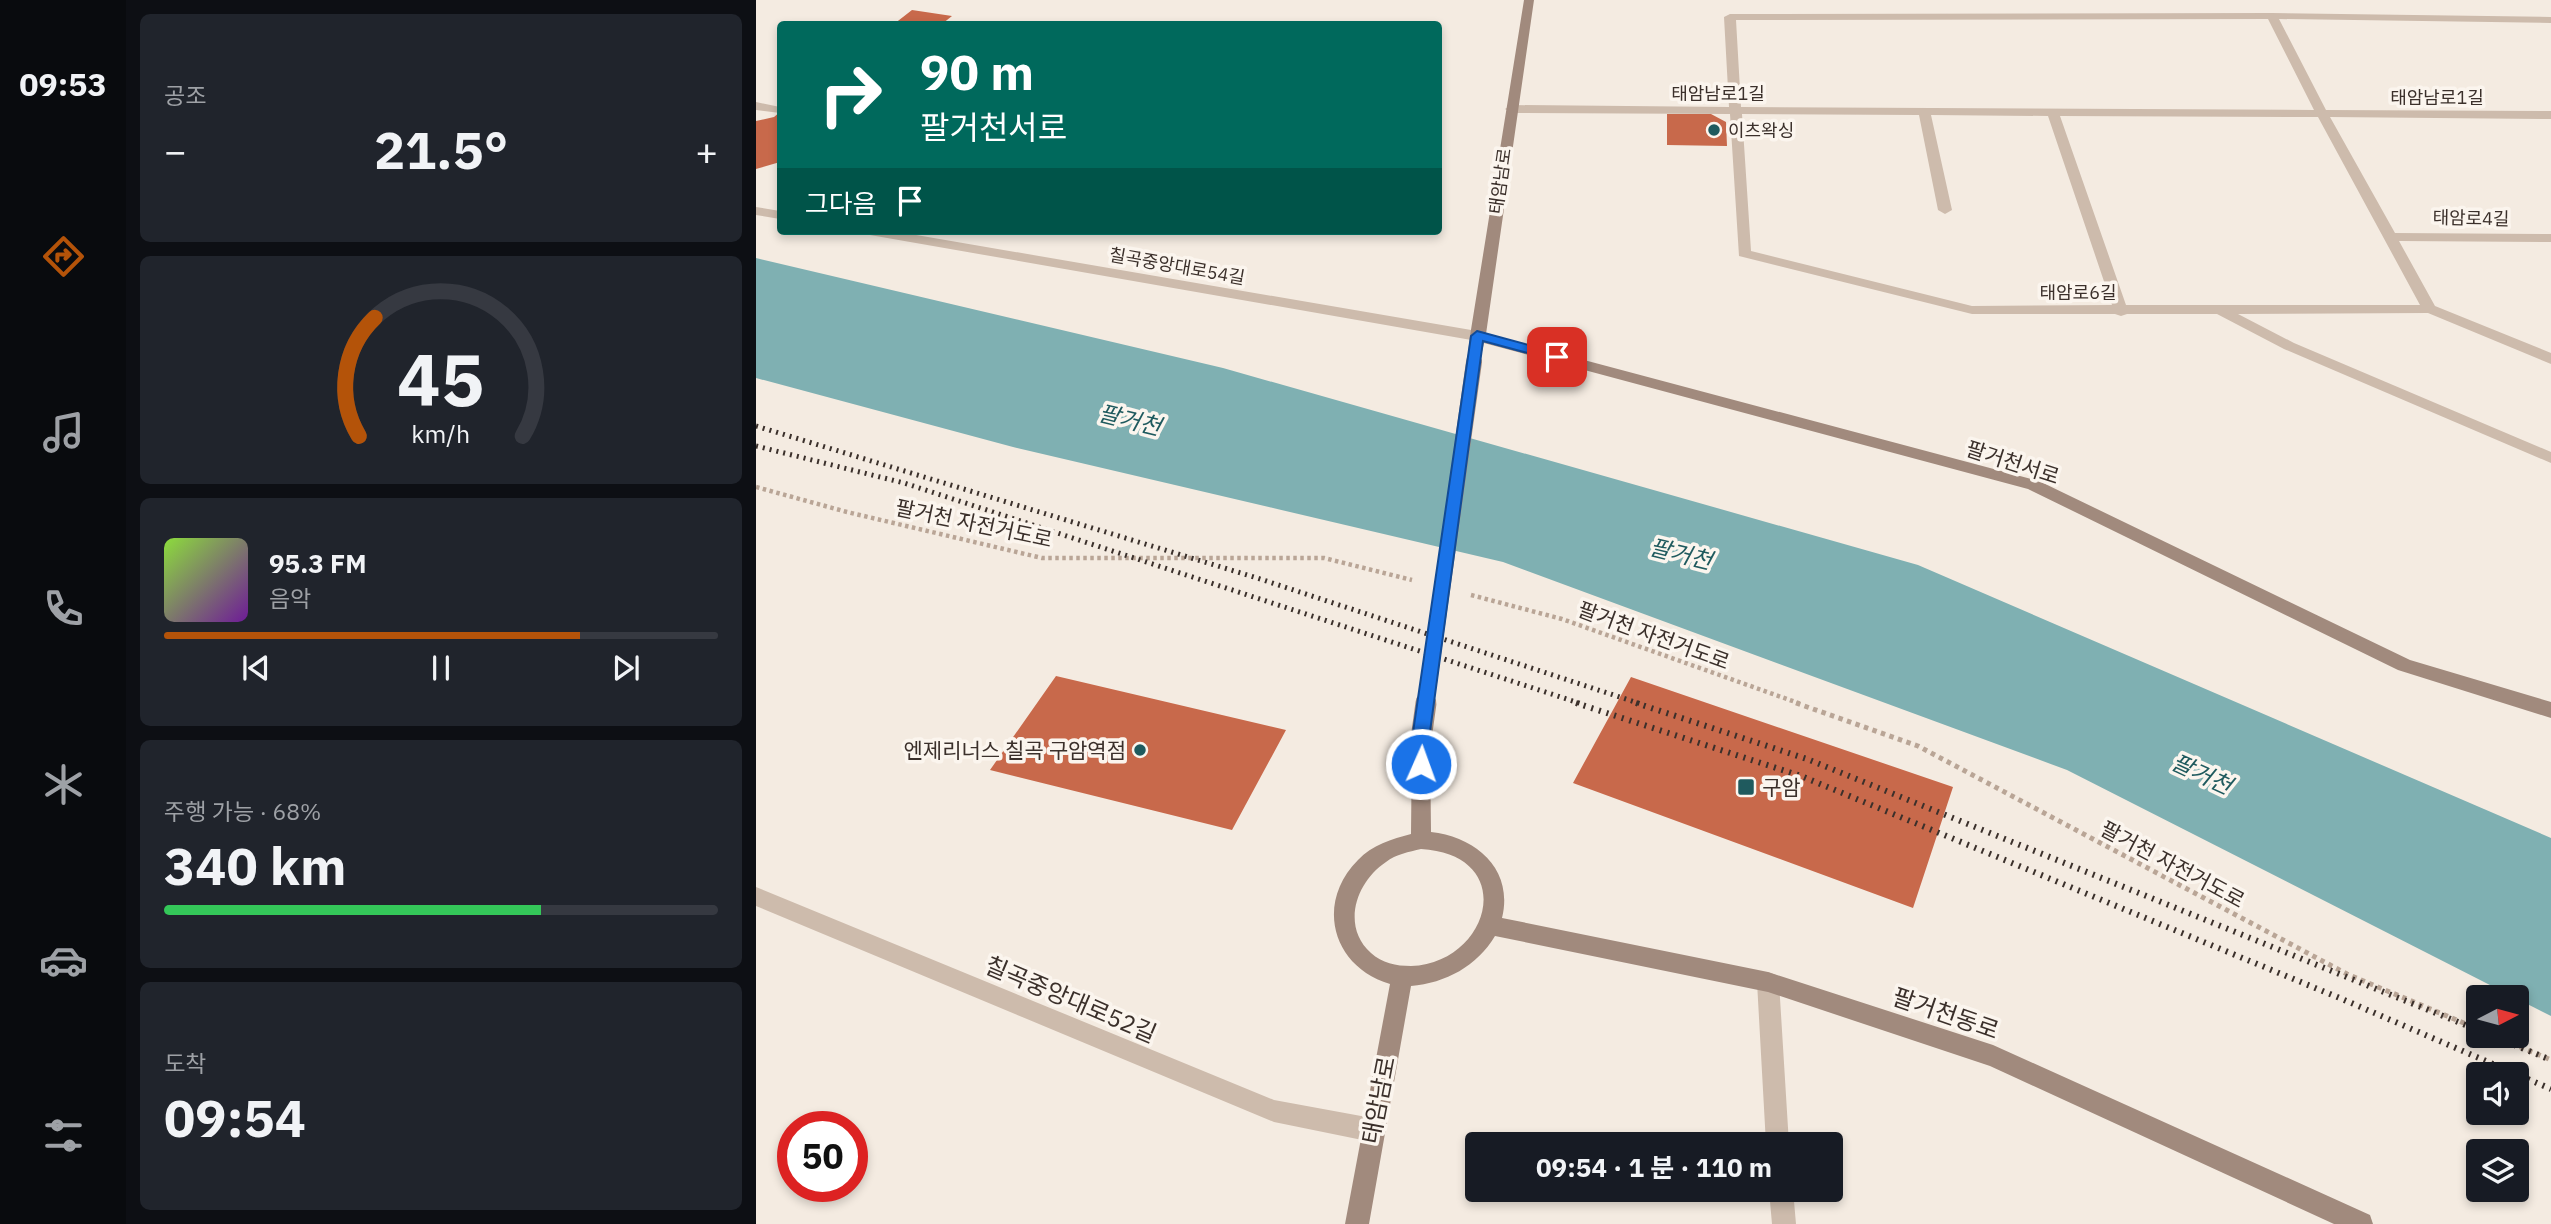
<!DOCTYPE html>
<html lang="ko">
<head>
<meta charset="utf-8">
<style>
  :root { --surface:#171b24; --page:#20242c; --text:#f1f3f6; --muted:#9ea1a6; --line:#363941; --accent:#b45309 }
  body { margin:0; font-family:"IBM Plex Sans","Noto Sans KR",sans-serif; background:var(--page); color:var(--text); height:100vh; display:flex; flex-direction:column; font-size:26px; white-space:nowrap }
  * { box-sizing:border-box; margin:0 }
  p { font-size:23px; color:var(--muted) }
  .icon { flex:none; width:38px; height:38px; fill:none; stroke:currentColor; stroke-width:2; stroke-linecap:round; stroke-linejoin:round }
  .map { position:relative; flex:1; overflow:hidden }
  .drawer { display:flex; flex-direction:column; gap:14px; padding:14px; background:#0d0f14; width:630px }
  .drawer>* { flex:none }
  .banner { position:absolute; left:21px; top:21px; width:665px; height:214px; border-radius:7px; box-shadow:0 4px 10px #0003; background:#00695c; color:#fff; overflow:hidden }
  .needle { width:46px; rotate:84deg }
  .tools { position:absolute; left:1710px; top:985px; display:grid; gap:14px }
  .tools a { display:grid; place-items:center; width:63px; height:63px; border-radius:7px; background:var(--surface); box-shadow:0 4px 10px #0003; font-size:35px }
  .speed { position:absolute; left:21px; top:1111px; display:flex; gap:14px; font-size:35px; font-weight:700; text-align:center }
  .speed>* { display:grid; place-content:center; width:91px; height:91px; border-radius:50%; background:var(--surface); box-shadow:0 4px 10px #0003; line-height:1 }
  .speed .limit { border:10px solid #d22; background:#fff; color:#111 }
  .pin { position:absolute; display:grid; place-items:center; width:60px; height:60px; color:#fff; margin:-30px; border-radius:14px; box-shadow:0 4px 10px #0006 }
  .me { position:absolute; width:77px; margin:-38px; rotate:2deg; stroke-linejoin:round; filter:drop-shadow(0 0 5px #0008) }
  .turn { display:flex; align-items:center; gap:24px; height:147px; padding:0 28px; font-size:32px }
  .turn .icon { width:91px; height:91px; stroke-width:2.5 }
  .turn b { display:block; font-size:49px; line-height:60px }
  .then { display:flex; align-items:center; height:66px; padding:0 28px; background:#0003; gap:14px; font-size:26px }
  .big { font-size:52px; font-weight:700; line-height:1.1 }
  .drawer .tile { flex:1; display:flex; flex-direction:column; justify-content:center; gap:10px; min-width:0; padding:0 24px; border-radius:10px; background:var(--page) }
  .drawer .dial { align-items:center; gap:0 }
  .dial svg { height:182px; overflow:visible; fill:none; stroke:var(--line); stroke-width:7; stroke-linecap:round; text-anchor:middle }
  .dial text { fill:var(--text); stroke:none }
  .song { display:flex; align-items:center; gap:21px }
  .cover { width:84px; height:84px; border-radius:10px; background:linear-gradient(135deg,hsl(90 70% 55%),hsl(280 70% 35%)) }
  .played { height:7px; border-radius:4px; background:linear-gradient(90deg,var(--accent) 75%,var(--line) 75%) }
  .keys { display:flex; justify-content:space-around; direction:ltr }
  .heat { display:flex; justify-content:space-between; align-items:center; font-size:38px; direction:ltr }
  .charge { height:10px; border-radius:5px; background:linear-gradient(90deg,#34c759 68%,var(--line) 0) }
  .trip { position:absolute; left:709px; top:1132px; width:378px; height:70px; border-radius:7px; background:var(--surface); box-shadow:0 4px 10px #0003; font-weight:700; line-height:70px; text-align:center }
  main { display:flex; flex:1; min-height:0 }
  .tabs { display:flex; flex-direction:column; width:126px; justify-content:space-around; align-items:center; background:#090b0e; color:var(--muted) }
  .tabs .icon { width:49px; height:49px }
  .tabs .active { color:var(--accent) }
  .tabs b { font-size:32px; color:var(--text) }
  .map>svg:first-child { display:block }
</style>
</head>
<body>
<main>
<nav class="tabs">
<b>09:53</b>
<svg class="icon active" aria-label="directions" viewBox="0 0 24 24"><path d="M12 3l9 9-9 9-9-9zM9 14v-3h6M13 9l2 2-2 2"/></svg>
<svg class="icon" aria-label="music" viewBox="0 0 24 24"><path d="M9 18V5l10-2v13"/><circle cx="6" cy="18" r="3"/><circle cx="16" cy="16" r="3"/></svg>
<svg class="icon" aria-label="phone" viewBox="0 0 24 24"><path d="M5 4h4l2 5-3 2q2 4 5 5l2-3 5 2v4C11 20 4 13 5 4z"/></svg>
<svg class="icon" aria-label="climate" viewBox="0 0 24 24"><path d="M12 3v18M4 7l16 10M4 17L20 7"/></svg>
<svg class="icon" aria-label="car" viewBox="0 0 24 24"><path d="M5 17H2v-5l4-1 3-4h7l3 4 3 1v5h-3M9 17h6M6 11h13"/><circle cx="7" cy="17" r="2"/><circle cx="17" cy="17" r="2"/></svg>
<svg class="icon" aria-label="filters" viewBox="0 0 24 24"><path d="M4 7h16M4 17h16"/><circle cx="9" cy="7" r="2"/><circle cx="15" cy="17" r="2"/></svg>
</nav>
<section class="drawer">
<div class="tile"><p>공조</p>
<div class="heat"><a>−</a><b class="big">21.5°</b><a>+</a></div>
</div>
<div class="tile dial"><svg viewBox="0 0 100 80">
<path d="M14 69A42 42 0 1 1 86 69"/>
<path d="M14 69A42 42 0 0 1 21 17" stroke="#b45309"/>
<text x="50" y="56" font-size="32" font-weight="700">45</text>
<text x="50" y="72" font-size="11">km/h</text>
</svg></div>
<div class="tile">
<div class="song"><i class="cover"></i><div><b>95.3 FM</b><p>음악</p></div></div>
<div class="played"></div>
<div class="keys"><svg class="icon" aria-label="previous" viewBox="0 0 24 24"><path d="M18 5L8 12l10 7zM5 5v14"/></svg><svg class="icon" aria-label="pause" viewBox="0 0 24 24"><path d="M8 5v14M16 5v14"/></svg><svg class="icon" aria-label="next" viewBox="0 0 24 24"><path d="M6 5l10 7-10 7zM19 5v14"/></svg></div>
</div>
<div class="tile"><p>주행 가능 · 68%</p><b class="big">340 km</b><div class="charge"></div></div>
<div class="tile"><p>도착</p><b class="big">09:54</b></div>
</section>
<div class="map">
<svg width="1795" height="1224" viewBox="0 0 1795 1224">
  <rect width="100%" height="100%" fill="#f4ebe1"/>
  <path fill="#7fb0b2" d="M0,258l467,110 695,197 633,273v178l-484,-246 -564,-208 -490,-115 -257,-69z"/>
  <path fill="#c8694b" d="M156,10l40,6 -10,8h-48z
    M24,112v50l-24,7v-48l18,-4z
    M911,114h44l15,8 1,24 -60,-1z
    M300,676l230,54 -54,100 -242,-60z
    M875,677l322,110 -40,121 -340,-125z"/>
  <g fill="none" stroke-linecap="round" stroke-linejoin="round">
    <path stroke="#b9a596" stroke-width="4.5" stroke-dasharray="3.5 3.5" stroke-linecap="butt" d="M0,487l91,25 195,46h282l88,22
      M715,595l91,24 239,85"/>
    <path stroke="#b9a596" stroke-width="5" stroke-dasharray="4.5 4.5" stroke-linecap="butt" d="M1040,703l122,43 429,228 131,55
      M1739,1036l56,24"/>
    <path fill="#cdbbac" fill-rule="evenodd" d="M0,102l24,5v6l-24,-3z"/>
    <path fill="#cdbbac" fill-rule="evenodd" d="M1516,13l279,4v6l-272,-4 47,91 225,1v8l-221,-2 65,116 156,1v8l-152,-1 36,65 116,47v11l-123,-51 -190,1 56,29 257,109v11l-267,-114 -67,-35h-90l-6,2 -6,-2h-143l-233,-58 -9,-142 -219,-1 -6,-4 6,-4 218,2 -5,-90 6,-3zM1512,19l46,91 -573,-3 -5,-87zM986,114l177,1 19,95 7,4 7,-4 -21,-95 117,1 64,189 -140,1 -221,-55zM1304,116l258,1 102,188h-294z
      M0,207l24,4v8l-24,-4z
      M107,231h30l584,100 7,5 -7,5 -607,-106z
      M0,887l518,213 98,18 8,4 4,8 -4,8 -8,4 -98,-20 -518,-216z
      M1012,972l8,3 3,7 10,162h-23l-9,-162 3,-7z
      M1013,1190h24l3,34h-24z"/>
    <path fill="#a18a7d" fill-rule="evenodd" d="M768,0h10l-48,334 553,147 371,179 141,42v16l-153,-48 -370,-181 -544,-146 -5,22h-10l-2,-3 3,-26z
      M665,731l7,2 2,6 1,93c45,5 83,37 71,86l266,54 225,73 377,170 3,9h-39l-344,-158 -222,-74 -273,-56c-18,30 -49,47 -84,50l-42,238h-24l45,-240c-58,-17 -75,-81 -32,-124 14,-15 34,-21 53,-26l1,-95 2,-6zM665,849c99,6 69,114 -10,117 -15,0 -29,-3 -40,-13 -30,-27 -15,-71 15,-91 10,-8 23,-10 35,-13z"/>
    <path stroke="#3b302b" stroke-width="5" stroke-dasharray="2 5" stroke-linecap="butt" d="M0,426l498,151 387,127
      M0,446l148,37 678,221"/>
    <path stroke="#3b302b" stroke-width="6" stroke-dasharray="2 6" stroke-linecap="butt" d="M820,703l225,73 541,223 209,90
      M880,703l171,56 671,271
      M1736,1036l59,24"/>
    <path stroke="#a18a7d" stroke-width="16" d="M670,704l48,-342"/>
    <path stroke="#a18a7d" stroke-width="21" d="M665,739l5,-36"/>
  </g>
  <path fill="#1a73e8" stroke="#114b97" stroke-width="2" d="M721,331l85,23 2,3 -7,4 -74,-20 -54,398v25l-2,5 -6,3 -7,-3 -2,-5v-25l59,-403z"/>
  <g fill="#1f5a5e" stroke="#fbf5ee" stroke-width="2.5">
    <circle cx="958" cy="130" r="7"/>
    <circle cx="384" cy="750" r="7"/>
    <rect x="981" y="778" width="18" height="18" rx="3.5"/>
  </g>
  <g text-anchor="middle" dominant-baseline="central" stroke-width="7" stroke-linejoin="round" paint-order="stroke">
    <g font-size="18" fill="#3b302b" stroke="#fbf5ee">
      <text x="962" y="93">태암남로1길</text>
      <text x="1681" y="97">태암남로1길</text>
      <text transform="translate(744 181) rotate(-82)">태암남로</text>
      <text transform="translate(1715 218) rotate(1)">태암로4길</text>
      <text transform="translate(421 266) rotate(10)">칠곡중앙대로54길</text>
      <text x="1322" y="292">태암로6길</text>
    </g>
    <g font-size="18" fill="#3b302b" stroke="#fbf5ee" text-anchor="start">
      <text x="972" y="130">이츠왁싱</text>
    </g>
    <g font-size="21" fill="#3b302b" stroke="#fbf5ee">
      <text transform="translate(1257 462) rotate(18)">팔거천서로</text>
      <text transform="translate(218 523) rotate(12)">팔거천 자전거도로</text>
      <text transform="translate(898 635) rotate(20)">팔거천 자전거도로</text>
      <text transform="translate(1417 864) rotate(28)">팔거천 자전거도로</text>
    </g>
    <g font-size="21" fill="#3b302b" stroke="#fbf5ee" text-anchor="end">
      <text x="370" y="750">엔제리너스 칠곡 구암역점</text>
      <text x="1006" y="787" text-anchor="start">구암</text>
    </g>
    <g font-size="23" font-style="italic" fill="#1f5a5e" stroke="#fbf5ee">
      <text transform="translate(374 419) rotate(14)">팔거천</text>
      <text transform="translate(925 553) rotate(14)">팔거천</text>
      <text transform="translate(1446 773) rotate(25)">팔거천</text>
    </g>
    <g font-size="24" fill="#3b302b" stroke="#fbf5ee">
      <text transform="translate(315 999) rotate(23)">칠곡중앙대로52길</text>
      <text transform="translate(1190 1013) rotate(19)">팔거천동로</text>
      <text transform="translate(622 1100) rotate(-79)">태암남로</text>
    </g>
  </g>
</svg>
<div class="tools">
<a><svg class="needle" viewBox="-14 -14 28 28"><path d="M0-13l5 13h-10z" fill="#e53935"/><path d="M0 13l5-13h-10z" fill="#9ea1a6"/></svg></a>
<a><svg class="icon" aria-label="sound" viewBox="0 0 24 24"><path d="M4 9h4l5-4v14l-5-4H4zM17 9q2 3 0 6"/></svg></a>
<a><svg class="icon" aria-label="layers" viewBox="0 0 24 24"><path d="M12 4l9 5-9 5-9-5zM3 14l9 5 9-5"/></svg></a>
</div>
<div class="speed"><div class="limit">50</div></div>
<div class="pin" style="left:801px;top:357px;background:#d93025"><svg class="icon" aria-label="arrive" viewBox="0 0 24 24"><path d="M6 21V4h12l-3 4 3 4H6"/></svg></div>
<svg class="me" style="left:665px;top:764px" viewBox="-20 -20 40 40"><circle r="17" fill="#1a73e8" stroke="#fff" stroke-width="3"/><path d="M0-11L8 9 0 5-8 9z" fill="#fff"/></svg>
<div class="trip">09:54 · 1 분 · 110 m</div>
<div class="banner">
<div class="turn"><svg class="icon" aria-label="right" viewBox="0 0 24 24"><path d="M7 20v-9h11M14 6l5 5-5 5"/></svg><div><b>90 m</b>팔거천서로</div></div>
<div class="then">그다음<svg class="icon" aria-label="arrive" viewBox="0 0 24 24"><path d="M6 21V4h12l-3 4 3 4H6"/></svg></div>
</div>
</div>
</main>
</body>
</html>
